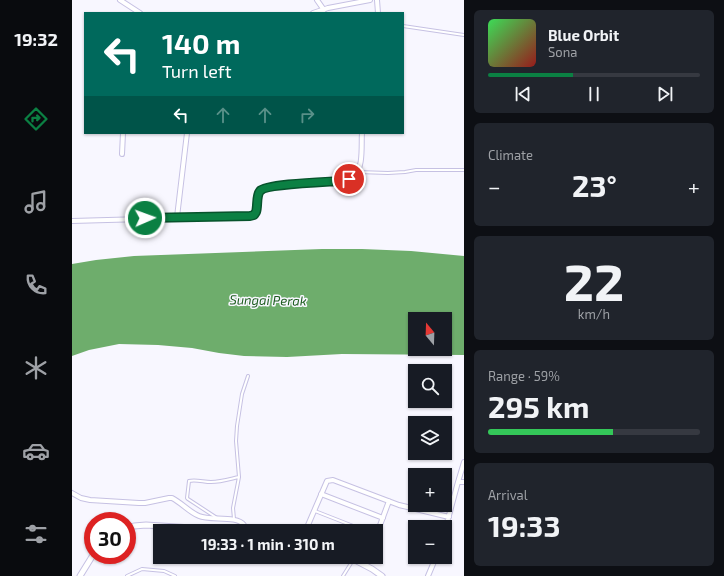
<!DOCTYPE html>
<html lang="en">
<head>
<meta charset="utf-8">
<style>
  :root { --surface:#171b24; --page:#20242c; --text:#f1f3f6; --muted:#9ea1a6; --line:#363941; --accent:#0b8043 }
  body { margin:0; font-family:"Exo 2",sans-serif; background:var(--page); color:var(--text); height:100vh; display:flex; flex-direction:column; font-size:15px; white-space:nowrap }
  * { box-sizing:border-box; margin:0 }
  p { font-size:13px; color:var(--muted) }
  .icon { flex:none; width:22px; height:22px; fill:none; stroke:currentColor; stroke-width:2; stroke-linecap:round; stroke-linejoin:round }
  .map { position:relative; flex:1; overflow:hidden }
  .details { display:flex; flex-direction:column; gap:10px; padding:10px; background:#0d0f14; width:260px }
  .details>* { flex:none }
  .top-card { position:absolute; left:12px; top:12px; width:320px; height:122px; border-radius:0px; box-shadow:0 1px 3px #0004; background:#00695c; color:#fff; overflow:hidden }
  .needle { width:26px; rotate:341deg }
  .fabs { position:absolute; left:336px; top:312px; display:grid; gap:8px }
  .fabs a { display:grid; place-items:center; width:44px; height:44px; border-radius:0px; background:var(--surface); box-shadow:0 1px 3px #0004; font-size:20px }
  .speed { position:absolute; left:12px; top:512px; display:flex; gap:8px; font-size:20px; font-weight:700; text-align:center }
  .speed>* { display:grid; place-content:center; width:52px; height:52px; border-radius:50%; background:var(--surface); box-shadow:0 1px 3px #0004; line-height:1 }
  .speed .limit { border:6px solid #d22; background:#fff; color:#111 }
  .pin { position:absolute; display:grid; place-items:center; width:34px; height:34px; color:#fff; margin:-17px; border:2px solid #fff; border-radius:50%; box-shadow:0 1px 4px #0007 }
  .me { position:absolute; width:44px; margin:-22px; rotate:88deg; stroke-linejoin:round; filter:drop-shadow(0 0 3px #0008) }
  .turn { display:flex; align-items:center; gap:14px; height:84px; padding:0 12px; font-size:18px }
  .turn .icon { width:52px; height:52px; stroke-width:2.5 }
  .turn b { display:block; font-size:28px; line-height:34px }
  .lanes { display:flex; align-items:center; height:38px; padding:0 12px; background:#0003; justify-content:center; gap:20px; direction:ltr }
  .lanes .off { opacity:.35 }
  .big { font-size:30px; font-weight:700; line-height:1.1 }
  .details .widget { flex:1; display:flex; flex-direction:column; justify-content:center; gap:6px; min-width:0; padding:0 14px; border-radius:6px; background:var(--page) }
  .details .dial { align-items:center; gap:0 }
  .dial b { font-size:52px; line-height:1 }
  .song { display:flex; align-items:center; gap:12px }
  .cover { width:48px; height:48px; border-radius:6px; background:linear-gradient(135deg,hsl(130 70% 55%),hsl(0 70% 35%)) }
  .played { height:4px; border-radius:2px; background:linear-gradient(90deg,var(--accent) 40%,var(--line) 40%) }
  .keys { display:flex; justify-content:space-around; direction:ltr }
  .heat { display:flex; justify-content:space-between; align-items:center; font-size:22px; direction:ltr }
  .charge { height:6px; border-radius:3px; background:linear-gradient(90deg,#34c759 59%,var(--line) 0) }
  .trip { position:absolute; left:81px; top:524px; width:230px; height:40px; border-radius:0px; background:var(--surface); box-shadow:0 1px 3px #0004; font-weight:700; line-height:40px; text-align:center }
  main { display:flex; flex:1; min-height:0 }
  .menu { display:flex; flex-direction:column; width:72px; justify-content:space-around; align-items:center; background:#090b0e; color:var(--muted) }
  .menu .icon { width:28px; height:28px }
  .menu .active { color:var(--accent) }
  .menu b { font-size:18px; color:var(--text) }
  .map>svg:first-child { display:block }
</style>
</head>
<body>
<main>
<nav class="menu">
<b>19:32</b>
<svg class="icon active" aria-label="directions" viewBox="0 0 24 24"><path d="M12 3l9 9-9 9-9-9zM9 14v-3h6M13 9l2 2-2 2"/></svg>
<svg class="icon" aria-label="music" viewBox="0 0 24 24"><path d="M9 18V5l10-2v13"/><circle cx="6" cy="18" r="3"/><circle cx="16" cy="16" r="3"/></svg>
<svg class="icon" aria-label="phone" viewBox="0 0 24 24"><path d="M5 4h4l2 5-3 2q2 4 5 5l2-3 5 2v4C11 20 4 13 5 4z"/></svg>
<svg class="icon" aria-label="climate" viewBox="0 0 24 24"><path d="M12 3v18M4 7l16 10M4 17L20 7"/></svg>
<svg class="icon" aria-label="car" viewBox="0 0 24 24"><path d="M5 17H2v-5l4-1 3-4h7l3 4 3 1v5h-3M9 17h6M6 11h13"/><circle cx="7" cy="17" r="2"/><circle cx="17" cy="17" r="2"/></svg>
<svg class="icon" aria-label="filters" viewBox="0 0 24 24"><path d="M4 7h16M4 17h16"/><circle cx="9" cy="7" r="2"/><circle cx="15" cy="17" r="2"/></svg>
</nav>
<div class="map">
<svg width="392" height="576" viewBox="0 0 392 576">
  <rect width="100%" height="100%" fill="#f8f7ff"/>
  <path fill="#6ead6c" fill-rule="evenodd" d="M250,249h40l49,2 53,5v99l-122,-1 -55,3 -43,-1 -25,-3 -27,-5 -34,-3 -39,-1 -30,6 -17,6v-92l24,-4 38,-4zM343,319h30v30h-30z"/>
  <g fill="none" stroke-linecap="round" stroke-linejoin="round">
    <defs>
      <path id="service" d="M331,26l61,9
        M286,172l30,1 17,-1 11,-2h48
        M243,511l51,20
        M145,518l-29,-19 -1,-1 2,-17c6,-2 15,1 22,1 10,0 19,-3 28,-5
        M162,519l-1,-11 6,-31 -3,-36 1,-15 5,-32 6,-18
        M55,576l15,-7 22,2 11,5
        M271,576l10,-16"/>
      <path id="minor" d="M48,0l20,13
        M245,0l7,10
        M305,0l1,13
        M241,13l15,-5 42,-8
        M50,154l1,-21
        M105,217l10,-84
        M0,221l178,-5c14,-4 3,-18 12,-26 6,-5 65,-8 77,-9 6,-1 11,-2 15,-5 10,-8 7,-32 8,-43
        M386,482l6,-20
        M0,493l9,5 9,2 49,3h6l24,-5h3c10,5 17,14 27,18 11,5 38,-1 45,9 1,1 2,5 2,6
        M249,494l62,24
        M373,530l13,-48h6
        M244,531l-6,-2 -2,-4 19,-44 6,-1 66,25 50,12
        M304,536l13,-35
        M356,576l8,-19"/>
      <path id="tertiary" d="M55,528l7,-2 12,-1 91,6
        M277,557l23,12 10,7
        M8,576l13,-21"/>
    </defs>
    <use href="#service" stroke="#c6c1e3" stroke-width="4"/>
    <use href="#minor" stroke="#c6c1e3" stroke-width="6"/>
    <use href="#tertiary" stroke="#c6c1e3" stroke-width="7"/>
    <use href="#service" stroke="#fff" stroke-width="2"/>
    <use href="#minor" stroke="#fff" stroke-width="4"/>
    <use href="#tertiary" stroke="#fff" stroke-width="5"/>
  </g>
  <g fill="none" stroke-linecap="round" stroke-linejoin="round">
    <defs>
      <path id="route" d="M73,218l105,-2 4,-1 2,-3c2,-6 0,-16 4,-21 6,-7 67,-9 80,-10l9,-2"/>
    </defs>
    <use href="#route" stroke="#07532c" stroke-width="10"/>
    <use href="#route" stroke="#0b8043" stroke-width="7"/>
  </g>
  <g text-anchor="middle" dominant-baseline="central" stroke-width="3" stroke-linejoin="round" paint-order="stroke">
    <g font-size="13" font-style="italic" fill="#1c5c1e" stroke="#f8f7ff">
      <text transform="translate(196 300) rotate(1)">Sungai Perak</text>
    </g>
  </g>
</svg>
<div class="fabs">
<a><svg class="needle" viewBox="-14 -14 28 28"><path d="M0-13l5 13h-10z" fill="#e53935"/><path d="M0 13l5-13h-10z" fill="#9ea1a6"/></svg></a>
<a><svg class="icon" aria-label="search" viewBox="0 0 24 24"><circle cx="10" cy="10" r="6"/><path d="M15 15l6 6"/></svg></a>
<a><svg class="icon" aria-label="layers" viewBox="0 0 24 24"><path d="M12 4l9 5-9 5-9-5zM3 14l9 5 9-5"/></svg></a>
<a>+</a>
<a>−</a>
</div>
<div class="speed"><div class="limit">30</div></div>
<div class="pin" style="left:277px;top:179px;background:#d93025"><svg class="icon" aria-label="arrive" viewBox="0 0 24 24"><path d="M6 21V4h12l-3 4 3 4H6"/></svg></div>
<svg class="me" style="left:73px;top:218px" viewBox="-20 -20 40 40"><circle r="17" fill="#0b8043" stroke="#fff" stroke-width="3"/><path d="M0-11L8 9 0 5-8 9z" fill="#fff"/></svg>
<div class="trip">19:33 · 1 min · 310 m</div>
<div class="top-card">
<div class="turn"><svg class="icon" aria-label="left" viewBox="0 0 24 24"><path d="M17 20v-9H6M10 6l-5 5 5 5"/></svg><div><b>140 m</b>Turn left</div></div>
<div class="lanes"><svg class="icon" aria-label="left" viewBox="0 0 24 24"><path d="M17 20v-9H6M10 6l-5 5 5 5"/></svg><svg class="icon off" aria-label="ahead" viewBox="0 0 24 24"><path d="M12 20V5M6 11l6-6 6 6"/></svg><svg class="icon off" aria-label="ahead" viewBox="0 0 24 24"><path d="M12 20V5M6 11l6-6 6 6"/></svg><svg class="icon off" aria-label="right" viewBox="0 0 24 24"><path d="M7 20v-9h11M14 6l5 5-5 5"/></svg></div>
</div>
</div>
<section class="details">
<div class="widget">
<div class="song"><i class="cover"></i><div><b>Blue Orbit</b><p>Sona</p></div></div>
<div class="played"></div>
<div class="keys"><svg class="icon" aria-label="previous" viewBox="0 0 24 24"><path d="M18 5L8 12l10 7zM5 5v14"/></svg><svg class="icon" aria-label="pause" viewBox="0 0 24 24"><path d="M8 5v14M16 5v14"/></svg><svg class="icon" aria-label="next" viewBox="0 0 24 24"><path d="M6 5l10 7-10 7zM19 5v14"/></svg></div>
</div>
<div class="widget"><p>Climate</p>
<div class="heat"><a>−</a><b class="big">23°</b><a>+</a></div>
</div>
<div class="widget dial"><b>22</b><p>km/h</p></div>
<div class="widget"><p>Range · 59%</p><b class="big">295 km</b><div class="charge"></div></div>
<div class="widget"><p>Arrival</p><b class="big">19:33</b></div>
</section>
</main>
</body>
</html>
